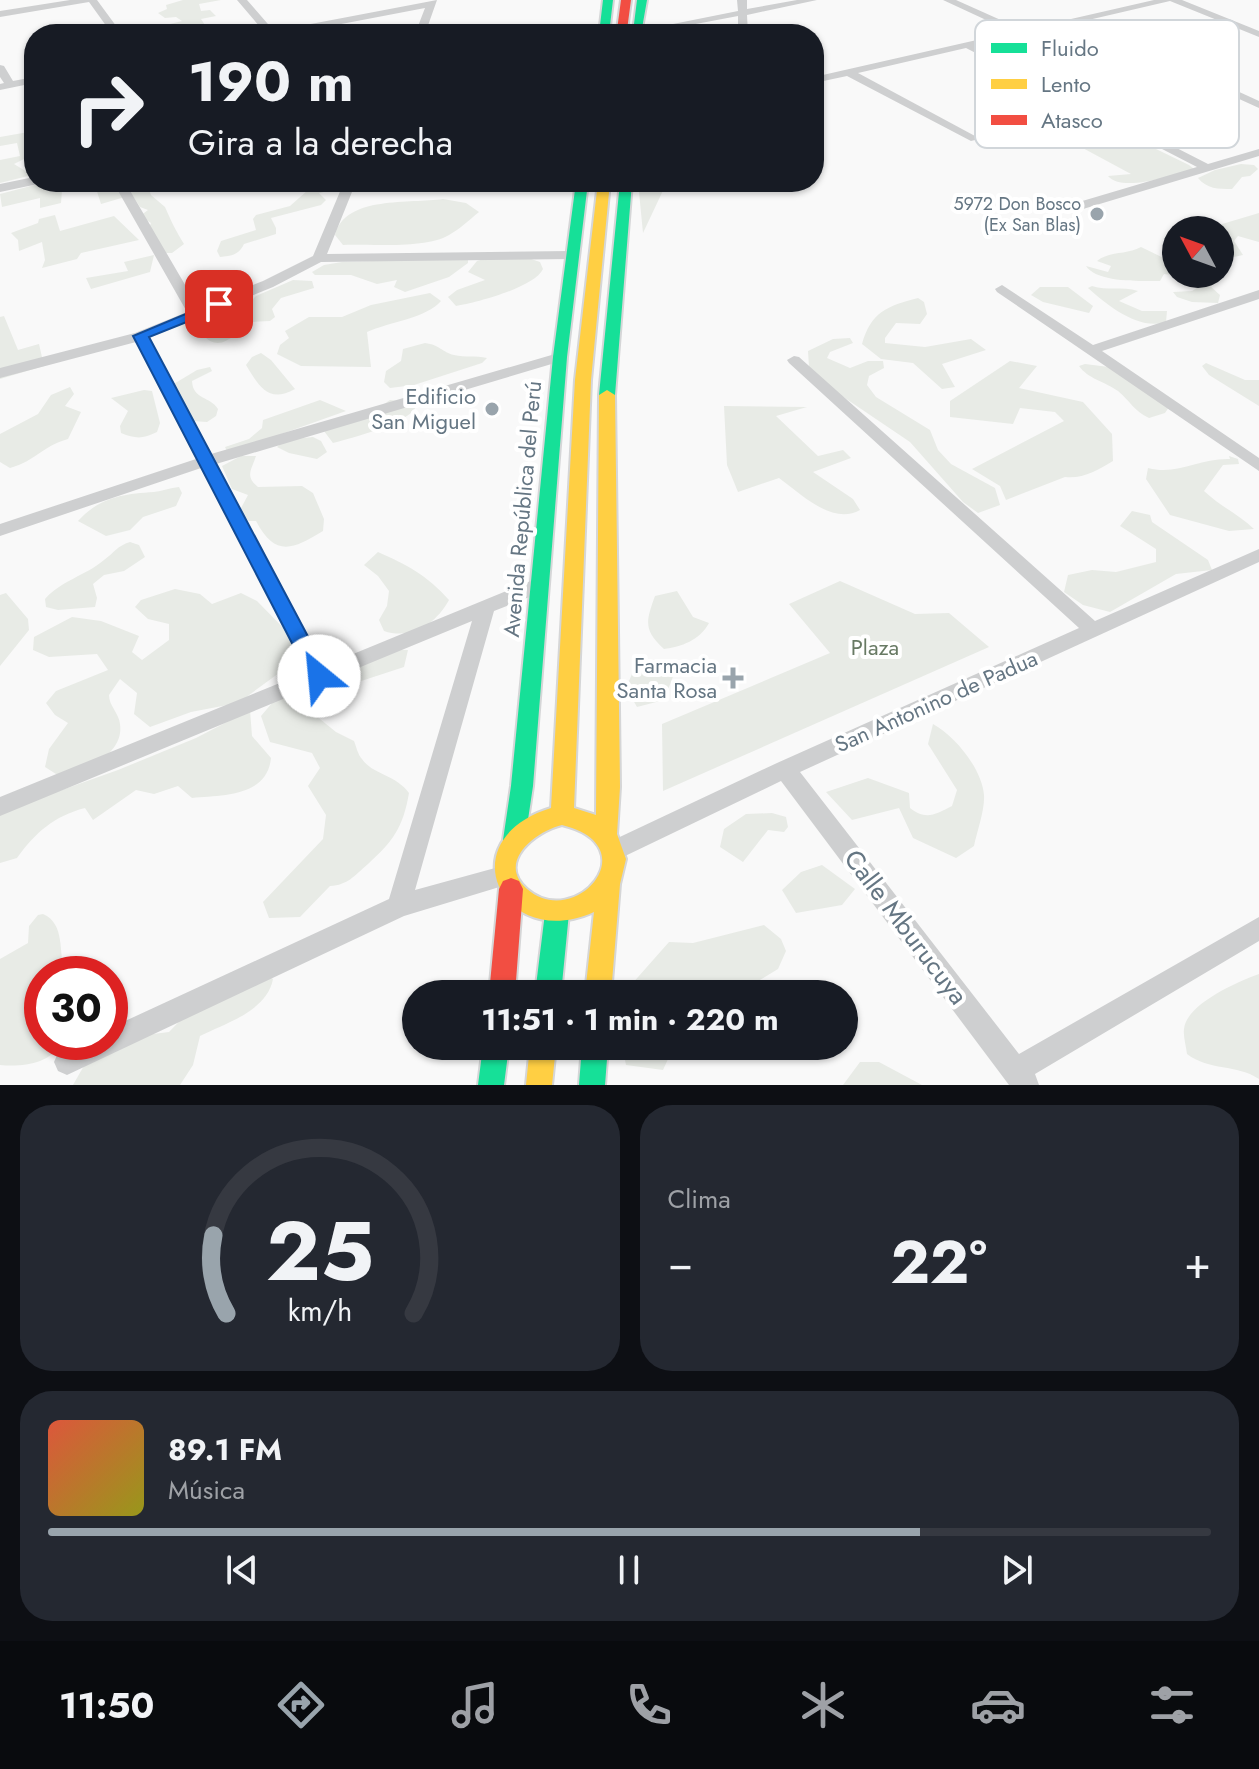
<!DOCTYPE html>
<html lang="es">
<head>
<meta charset="utf-8">
<style>
  :root { --surface:#171b24; --page:#242831; --text:#f1f3f6; --muted:#9ea1a6; --line:#363941; --accent:#99a4ac }
  body { margin:0; font-family:Jost,sans-serif; background:var(--page); color:var(--text); height:100vh; display:flex; flex-direction:column; font-size:30px; white-space:nowrap }
  * { box-sizing:border-box; margin:0 }
  p { font-size:26px; color:var(--muted) }
  .icon { flex:none; width:44px; height:44px; fill:none; stroke:currentColor; stroke-width:2; stroke-linecap:round; stroke-linejoin:round }
  .map { position:relative; height:1085px; overflow:hidden }
  .details { display:flex; flex-direction:column; gap:20px; padding:20px; background:#0d0f14; flex:1 }
  .details>* { flex:none }
  .hud { position:absolute; left:24px; top:24px; width:800px; height:168px; border-radius:32px; box-shadow:0 2px 6px #0004; background:#171b24; color:var(--text); overflow:hidden }
  .needle { width:52px; rotate:311deg }
  .fabs { position:absolute; left:1162px; top:216px; display:grid; gap:16px }
  .fabs a { display:grid; place-items:center; width:72px; height:72px; border-radius:50%; background:var(--surface); box-shadow:0 2px 6px #0004; font-size:40px }
  .speed { position:absolute; left:24px; top:956px; display:flex; gap:16px; font-size:40px; font-weight:700; text-align:center }
  .speed>* { display:grid; place-content:center; width:104px; height:104px; border-radius:50%; background:var(--surface); box-shadow:0 2px 6px #0004; line-height:1 }
  .speed .limit { border:12px solid #d22; background:#fff; color:#111 }
  .pin { position:absolute; display:grid; place-items:center; width:68px; height:68px; color:#fff; margin:-34px; border-radius:16px; box-shadow:0 4px 12px #0006 }
  .me { position:absolute; width:88px; margin:-44px; rotate:332deg; stroke-linejoin:round; filter:drop-shadow(0 0 6px #0008) }
  .turn { display:flex; align-items:center; gap:28px; height:168px; padding:0 32px; font-size:36px }
  .turn .icon { width:104px; height:104px; stroke-width:2.5 }
  .turn b { display:block; font-size:56px; line-height:68px }
  .big { font-size:60px; font-weight:700; line-height:1.1 }
  .details .tile { flex:1; display:flex; flex-direction:column; justify-content:center; gap:12px; min-width:0; padding:0 28px; border-radius:32px; background:var(--page) }
  .details .dial { align-items:center; gap:0 }
  .dial svg { height:208px; overflow:visible; fill:none; stroke:var(--line); stroke-width:7; stroke-linecap:round; text-anchor:middle }
  .dial text { fill:var(--text); stroke:none }
  .song { display:flex; align-items:center; gap:24px }
  .cover { width:96px; height:96px; border-radius:12px; background:linear-gradient(135deg,hsl(10 70% 55%),hsl(60 70% 35%)) }
  .played { height:8px; border-radius:4px; background:linear-gradient(90deg,var(--accent) 75%,var(--line) 75%) }
  .keys { display:flex; justify-content:space-around; direction:ltr }
  .heat { display:flex; justify-content:space-between; align-items:center; font-size:44px; direction:ltr }
  .details .tiles { flex:1; display:grid; gap:20px; grid-template-columns:1fr 1fr }
  .tile:last-child { grid-column:span 2 }
  .trip { position:absolute; left:402px; top:980px; width:456px; height:80px; border-radius:40px; background:var(--surface); box-shadow:0 2px 6px #0004; font-weight:700; line-height:80px; text-align:center }
  .tab-bar { display:flex; height:128px; justify-content:space-around; align-items:center; background:#090b0e; color:var(--muted) }
  .tab-bar .icon { width:56px; height:56px }
  .tab-bar .current { color:var(--accent) }
  .tab-bar b { font-size:36px; color:var(--text) }
  .map>svg:first-child { display:block }
</style>
</head>
<body>
<div class="map">
<svg width="1259" height="1085" viewBox="0 0 1259 1085">
  <rect width="100%" height="100%" fill="#f9f9f9"/>
  <path fill="#e8ebe6" d="M183,0h38l-22,4 2,7 9,-1 6,6 -15,3 4,6 14,6 -24,3 -10,-6 -19,3 -4,-5 20,-5 -6,-4 -11,1 -7,-5 9,-4 -1,-4z
    M34,131v23l-20,10 18,11 -32,8v-23l20,-4 -3,-13 -17,3v-9z
    M1123,133l66,32 5,4c-21,6 -72,24 -86,7l23,-2 -52,-28z
    M1241,164l13,1 4,4 -8,7 -8,1 -10,12c-14,0 -25,0 -34,-11l17,-8z
    M46,182h69l10,15 -24,7 -7,-22 -32,8 -1,13 -21,5v-10l-38,9 -2,-13z
    M317,182h16l2,3 -2,5 -14,3 7,7 -5,5 -50,13 5,10v6l-32,10c-5,11 -13,12 -24,13l-3,-6 4,-10 35,-11 -3,-11 3,-4 34,-9z
    M638,182h29l-24,51z
    M141,183l6,1 4,11 14,12c6,14 11,24 19,37l-12,9h-17l-7,-23 3,-7 -11,-7 8,-6 -8,-3 -11,-17z
    M443,199l23,4 13,9c-10,8 -19,17 -30,23 -23,14 -78,9 -106,10l-8,-10c10,-40 76,-31 108,-36z
    M1259,213v29l-21,-6 -4,5 9,14 -23,5v-30h-18z
    M55,215l5,16 54,-15 25,24 -58,13 -4,6 -35,9 3,-8 -3,-18 -23,9 -1,-11 -7,-7 27,-10 1,-4z
    M1141,247l33,16 2,11c20,0 29,7 44,21l-2,8 -26,-1 -15,-5 -4,-5 19,-1 8,-5c-12,-3 -24,-12 -36,-12l-4,7c-18,0 -63,2 -74,-15l22,6 3,-6 -14,-5c12,-10 29,-6 44,-14z
    M154,255l-4,17 -59,17 -5,-11 42,-7 -4,-9z
    M468,258v5l-19,14 -44,15 -11,-5 3,-7 -20,4 -26,-9h-36l-3,-3 12,-7 18,-3z
    M484,259h47l9,3 3,7c-8,18 -67,34 -87,37l-8,-9 9,-7 28,-10 -17,-8 9,-11z
    M293,280l19,1 2,7 -33,10 -9,11 3,8 -5,4 -21,1c-14,12 -29,33 -47,12l2,-5 28,-8 24,-25z
    M1092,286c15,5 30,0 46,5l-19,10 23,10h25l-1,11c-27,9 -59,-17 -78,-34z
    M1040,287h28l25,19 -4,7 -46,-11 -12,-7z
    M430,293l11,8c-14,17 -52,21 -74,31l4,35 -70,-1 -24,-12 3,-9 9,-7 -4,-7 24,-14h33l29,-12z
    M918,298l6,4 3,12 -7,10 -24,-1 -11,15v5l40,4 46,-8 15,11 -44,14 13,23 -13,2 -29,-26 -32,-4 -19,-15c9,-32 25,-38 56,-46z
    M4,316l14,34 21,-6 5,22 -44,13v-62z
    M850,338l3,5 -23,9 -3,6 23,10 18,-7h15l1,7 -15,8 -2,9 9,12 54,33 8,20 13,14 44,24 5,17 -22,8 -15,-11 -53,-60 -74,-50 -27,-25 -1,-16 25,-12z
    M425,343c15,2 17,9 29,12 11,3 22,0 33,3l-5,5 -68,22 -24,3 -6,-6 2,-11 15,-10 2,-12z
    M261,353l10,7 24,29c-27,15 -36,-3 -49,-24l6,-8z
    M1010,361l27,5 -18,22 64,14 29,32 1,27c-15,9 -30,18 -48,16l-59,23 -6,-14 -28,-17 92,-48 -9,-9 -35,-4 -7,16 -63,-7v-16z
    M1206,363l39,17h14v26l-50,-31 -7,-9z
    M1085,364l24,3 62,37 -6,9 -16,5c-15,-7 -19,-17 -31,-27 -12,-9 -30,-12 -39,-25z
    M210,367l2,4 -20,10c1,19 18,15 26,28l-2,7 -9,6 -15,-1 -20,-36 25,-15z
    M70,387l4,7 -9,12 16,6 -13,27c-26,7 -32,22 -58,29l-10,-6v-28l38,-20 13,-19z
    M144,390l8,1 8,32 -3,9c-14,7 -21,7 -36,1l-1,-7 8,-15 -17,-13z
    M320,400l26,11 -118,42 -3,-6 24,-8 13,-11 1,-8z
    M390,400l22,2 3,7c-11,15 -63,29 -82,34l-9,-12 53,-22z
    M724,406l83,1 -31,9 42,40 25,-6 8,8 -38,14 40,27 7,11c-28,16 -60,-17 -81,-32l-41,14 -11,-27z
    M313,437l8,4 6,11 -10,7 -28,-6 -12,-6 7,-7z
    M241,456h15c-5,15 -11,20 2,31l44,-1 11,7 11,26 -1,12c-31,19 -48,26 -67,-10h-7l-10,-9 9,-17 -16,-6 -10,-23z
    M1229,456l9,3 1,5 -16,1 -19,26c16,15 34,23 50,38l-25,2 -59,-16 -24,-36 2,-11c30,8 50,-10 82,-9z
    M179,487l3,6 -6,13 -33,11 -13,13 -24,6 -28,-15c22,-24 45,-27 76,-29 8,-1 16,-4 25,-5z
    M1132,511l18,4 2,7 56,38 4,10 -36,4 -66,38 -27,-7 -19,-13 4,-17 24,-5 24,2 40,-10v-13l-36,-23z
    M130,542l9,3 6,12 -21,14 -20,4 -11,9 4,14 -2,9 -37,3 -12,-3 -1,-8c17,-19 40,-23 59,-39 11,-8 13,-14 26,-18z
    M378,552c29,13 49,23 71,48 -13,24 -38,40 -65,31l-5,-11 8,-14 2,-15 -11,-15 -14,-11z
    M840,581l75,33 34,-1 40,34 -326,144 -1,-67 168,-71 -41,-49z
    M175,589l25,5 12,10 29,-11 16,8 44,45 -15,22 -48,35 -47,9 -41,15 -16,-13 3,-21 -17,-14 -11,16c0,11 10,18 11,29 4,27 -27,42 -47,53l-17,-3 -11,-7 4,-18 19,-26 -13,-8 -9,-12 10,-12 52,-21 -11,-16 -48,3 -16,-7 1,-13 38,-20 29,4 38,15 -7,16 10,8 27,-20v-16l-21,-5 -13,-12 6,-7z
    M677,591l16,26 16,6c-9,17 -28,24 -45,26 -21,-19 -18,-28 -9,-53z
    M6,593l22,26 1,11 -29,36v-71z
    M379,649l29,1 -4,17 -55,18 -44,22 31,25 18,9c2,5 4,14 8,18 11,16 33,15 47,34 -6,35 -16,48 -41,71 -14,12 -20,21 -38,22l-30,31 -31,1 -6,-16 60,-63 3,-24 -18,-29 12,-18 -8,-15 -42,-11 -9,-26 17,-20z
    M666,666l8,8 -10,26 -27,7 -11,-19 9,-21z
    M250,710l2,26 19,22c-4,39 -48,37 -79,40l-14,-12 -24,8 -18,-4 -43,30 -8,-12c-31,8 -50,25 -68,50l-17,5v-51l118,-42 78,-32z
    M933,724c22,12 49,45 51,71 1,15 -7,36 -10,51l-18,12 -43,-20 -14,-30 -47,12 -26,-28 42,-14 41,15 1,15c16,13 26,6 42,-2l5,-16 -29,-46z
    M772,813l14,4 2,10 -4,5 -16,-2 -25,32 -23,-15 4,-18 22,-15z
    M822,865l33,24 -13,16 -46,8 -14,-23 19,-18z
    M43,914c23,10 15,39 22,60h-23v68h21c-13,22 -40,25 -63,23v-106l28,-16 1,-17 9,-11z
    M764,925l17,14 5,12 -8,18 -41,25h-114l46,-52 24,1z
    M261,972l12,7c-6,32 -47,44 -73,57l-7,29 -13,20h-107l12,-21 28,-25 56,-7 26,-27z
    M1259,974v105c-22,-15 -50,-8 -72,-25 -1,-8 -4,-18 -3,-25 2,-25 55,-48 75,-55z
    M622,1046h52l-11,24 -37,-5z
    M860,1062h19l43,23h-79z"/>
  <g fill="none" stroke-linecap="round" stroke-linejoin="round">
    <defs>
      <path id="fast" d="M603,0h10l-4,34h-10z
        M637,0h10l-6,34 -8,-2z
        M576,182h12l-21,175 -34,429 -8,54 -3,7 -8,3 -8,-3 -3,-7 8,-54 42,-429z
        M620,182h12l-17,213 -8,5 -8,-5z
        M557,902l9,3 3,8 -8,81h-26l10,-81 3,-8z
        M483,1046h26l-5,39h-26z
        M582,1046h26l-3,39h-26z"/>
      <path id="slow" d="M622,27l22,5 2,2h-47z
        M598,182h12l-19,198 -17,428 22,7 3,-420 8,-5 8,5 5,392 -3,47 9,25 -6,25 -9,110h-26l9,-82c-91,41 -147,-72 -43,-104l24,-428zM562,825c87,21 13,106 -35,64 -31,-27 9,-58 35,-64z
        M530,1046h26l-4,39h-26z"/>
      <path id="jam" d="M621,0h10l-4,30 -5,3 -5,-3z
        M511,878l8,3 4,8 -8,105h-26l10,-105 4,-8z"/>
    </defs>
    <use href="#fast" stroke="#d5d6d7" stroke-width="4"/>
    <use href="#slow" stroke="#d5d6d7" stroke-width="4"/>
    <use href="#jam" stroke="#d5d6d7" stroke-width="4"/>
    <path fill="#cecfd0" fill-rule="evenodd" d="M70,0h27l25,34h-10l-23,-32 -89,15v-6z
      M237,0h10l27,31 163,-31 -12,34h-10l10,-26 -136,26h-23z
      M737,0h10v9l50,-9h20l-70,15 1,19h-10v-18l-95,18 -10,-2 105,-21z
      M943,0h13l67,30 131,-30h28l77,31v6l-89,-36 -86,20 175,80v7l-185,-84 -97,22 231,118 51,-15v7l-176,53 -6,-4 2,-3 118,-35 -231,-119 -108,25 117,63v4l-4,1 -124,-65 -33,7v-6l198,-45z
      M0,65l4,1 9,15 21,-4v6l-34,7v-6l4,-1 -4,-6z
      M34,177v5l4,2 -38,8v-8z
      M113,182h12l73,125 65,-26 50,-25 31,-74h12l-29,72 243,-3 7,4 -7,4 -249,3 -48,25 -125,51 63,116 344,-100h10l2,3 -2,3 -349,104 108,202 209,-86h14l2,5 -2,5 -53,21 -79,279 91,-25 8,3 4,7 -4,7 -8,3 -102,31 -337,159 -9,-4 -4,-9 4,-9 22,-11h30v-14l279,-129 83,-278 -472,195v-19l307,-125 -106,-204 -201,68v-12l196,-65 -60,-117 -136,36v-10l135,-35 52,-21z
      M1002,285l91,60 166,-55v9l-157,52 157,107v13l-262,-179 -2,-3z
      M794,356l5,1 296,264 164,-72v13l-459,210 219,282 240,-137v24l-224,133 4,11h-30l-228,-304 -158,76 -8,3 -8,-3 -4,-7 4,-7 170,-80 302,-135 -290,-265 -2,-3z"/>
    <use href="#fast" fill="#16e098" fill-rule="evenodd"/>
    <use href="#slow" fill="#ffcf43" fill-rule="evenodd"/>
    <use href="#jam" fill="#f24e42" fill-rule="evenodd"/>
  </g>
  <path fill="#1a73e8" stroke="#114b97" stroke-width="2" d="M219,300l5,1v6l-75,30 180,339 -3,6h-14l-3,-6 -176,-340z"/>
  <g fill="#99a4ac" stroke="#fff" stroke-width="3">
    <circle cx="1097" cy="214" r="8"/>
    <circle cx="492" cy="409" r="8"/>
    <path d="M729 666h8v8h8v8h-8v8h-8v-8h-8v-8h8z"/>
  </g>
  <g text-anchor="middle" dominant-baseline="central" stroke-width="8" stroke-linejoin="round" paint-order="stroke">
    <g font-size="18" fill="#657683" stroke="#fff" text-anchor="end">
      <text x="1081" y="204">5972 Don Bosco<tspan x="1081" dy="21">(Ex San Blas)</tspan></text>
    </g>
    <g font-size="22" fill="#657683" stroke="#fff" text-anchor="end">
      <text x="476" y="396">Edificio<tspan x="476" dy="25">San Miguel</tspan></text>
      <text x="717" y="665">Farmacia<tspan x="717" dy="25">Santa Rosa</tspan></text>
    </g>
    <g font-size="22" fill="#657683" stroke="#fff">
      <text transform="translate(522 509) rotate(-85)">Avenida República del Perú</text>
      <text transform="translate(936 701) rotate(-24)">San Antonino de Padua</text>
    </g>
    <g font-size="22" fill="#687a64" stroke="#fff">
      <text x="875" y="647">Plaza</text>
    </g>
    <g font-size="26" fill="#657683" stroke="#fff">
      <text transform="translate(906 927) rotate(53)">Calle Mburucuya</text>
    </g>
  </g>
  <rect x="975" y="20" width="264" height="128" rx="12" fill="#fff" stroke="#d1d6da" stroke-width="2"/>
  <rect x="991" y="43" width="36" height="10" fill="#16e098"/>
  <rect x="991" y="79" width="36" height="10" fill="#ffcf43"/>
  <rect x="991" y="115" width="36" height="10" fill="#f24e42"/>
  <g font-size="22" fill="#657683">
    <text x="1041" y="56">Fluido</text>
    <text x="1041" y="92">Lento</text>
    <text x="1041" y="128">Atasco</text>
  </g>
</svg>
<div class="fabs">
<a><svg class="needle" viewBox="-14 -14 28 28"><path d="M0-13l5 13h-10z" fill="#e53935"/><path d="M0 13l5-13h-10z" fill="#9ea1a6"/></svg></a>
</div>
<div class="speed"><div class="limit">30</div></div>
<div class="pin" style="left:219px;top:304px;background:#d93025"><svg class="icon" aria-label="arrive" viewBox="0 0 24 24"><path d="M6 21V4h12l-3 4 3 4H6"/></svg></div>
<svg class="me" style="left:319px;top:676px" viewBox="-20 -20 40 40"><circle r="19" fill="#fff"/><path d="M0-13L10 11 0 6-10 11z" fill="#1a73e8"/></svg>
<div class="trip">11:51 · 1 min · 220 m</div>
<div class="hud">
<div class="turn"><svg class="icon" aria-label="right" viewBox="0 0 24 24"><path d="M7 20v-9h11M14 6l5 5-5 5"/></svg><div><b>190 m</b>Gira a la derecha</div></div>
</div>
</div>
<section class="details">
<div class="tiles">
<div class="tile dial"><svg viewBox="0 0 100 80">
<path d="M14 69A42 42 0 1 1 86 69"/>
<path d="M14 69A42 42 0 0 1 9 39" stroke="#99a4ac"/>
<text x="50" y="56" font-size="32" font-weight="700">25</text>
<text x="50" y="72" font-size="11">km/h</text>
</svg></div>
<div class="tile"><p>Clima</p>
<div class="heat"><a>−</a><b class="big">22°</b><a>+</a></div>
</div>
<div class="tile">
<div class="song"><i class="cover"></i><div><b>89.1 FM</b><p>Música</p></div></div>
<div class="played"></div>
<div class="keys"><svg class="icon" aria-label="previous" viewBox="0 0 24 24"><path d="M18 5L8 12l10 7zM5 5v14"/></svg><svg class="icon" aria-label="pause" viewBox="0 0 24 24"><path d="M8 5v14M16 5v14"/></svg><svg class="icon" aria-label="next" viewBox="0 0 24 24"><path d="M6 5l10 7-10 7zM19 5v14"/></svg></div>
</div>
</div>
</section>
<nav class="tab-bar">
<b>11:50</b>
<svg class="icon current" aria-label="directions" viewBox="0 0 24 24"><path d="M12 3l9 9-9 9-9-9zM9 14v-3h6M13 9l2 2-2 2"/></svg>
<svg class="icon" aria-label="music" viewBox="0 0 24 24"><path d="M9 18V5l10-2v13"/><circle cx="6" cy="18" r="3"/><circle cx="16" cy="16" r="3"/></svg>
<svg class="icon" aria-label="phone" viewBox="0 0 24 24"><path d="M5 4h4l2 5-3 2q2 4 5 5l2-3 5 2v4C11 20 4 13 5 4z"/></svg>
<svg class="icon" aria-label="climate" viewBox="0 0 24 24"><path d="M12 3v18M4 7l16 10M4 17L20 7"/></svg>
<svg class="icon" aria-label="car" viewBox="0 0 24 24"><path d="M5 17H2v-5l4-1 3-4h7l3 4 3 1v5h-3M9 17h6M6 11h13"/><circle cx="7" cy="17" r="2"/><circle cx="17" cy="17" r="2"/></svg>
<svg class="icon" aria-label="filters" viewBox="0 0 24 24"><path d="M4 7h16M4 17h16"/><circle cx="9" cy="7" r="2"/><circle cx="15" cy="17" r="2"/></svg>
</nav>
</body>
</html>
